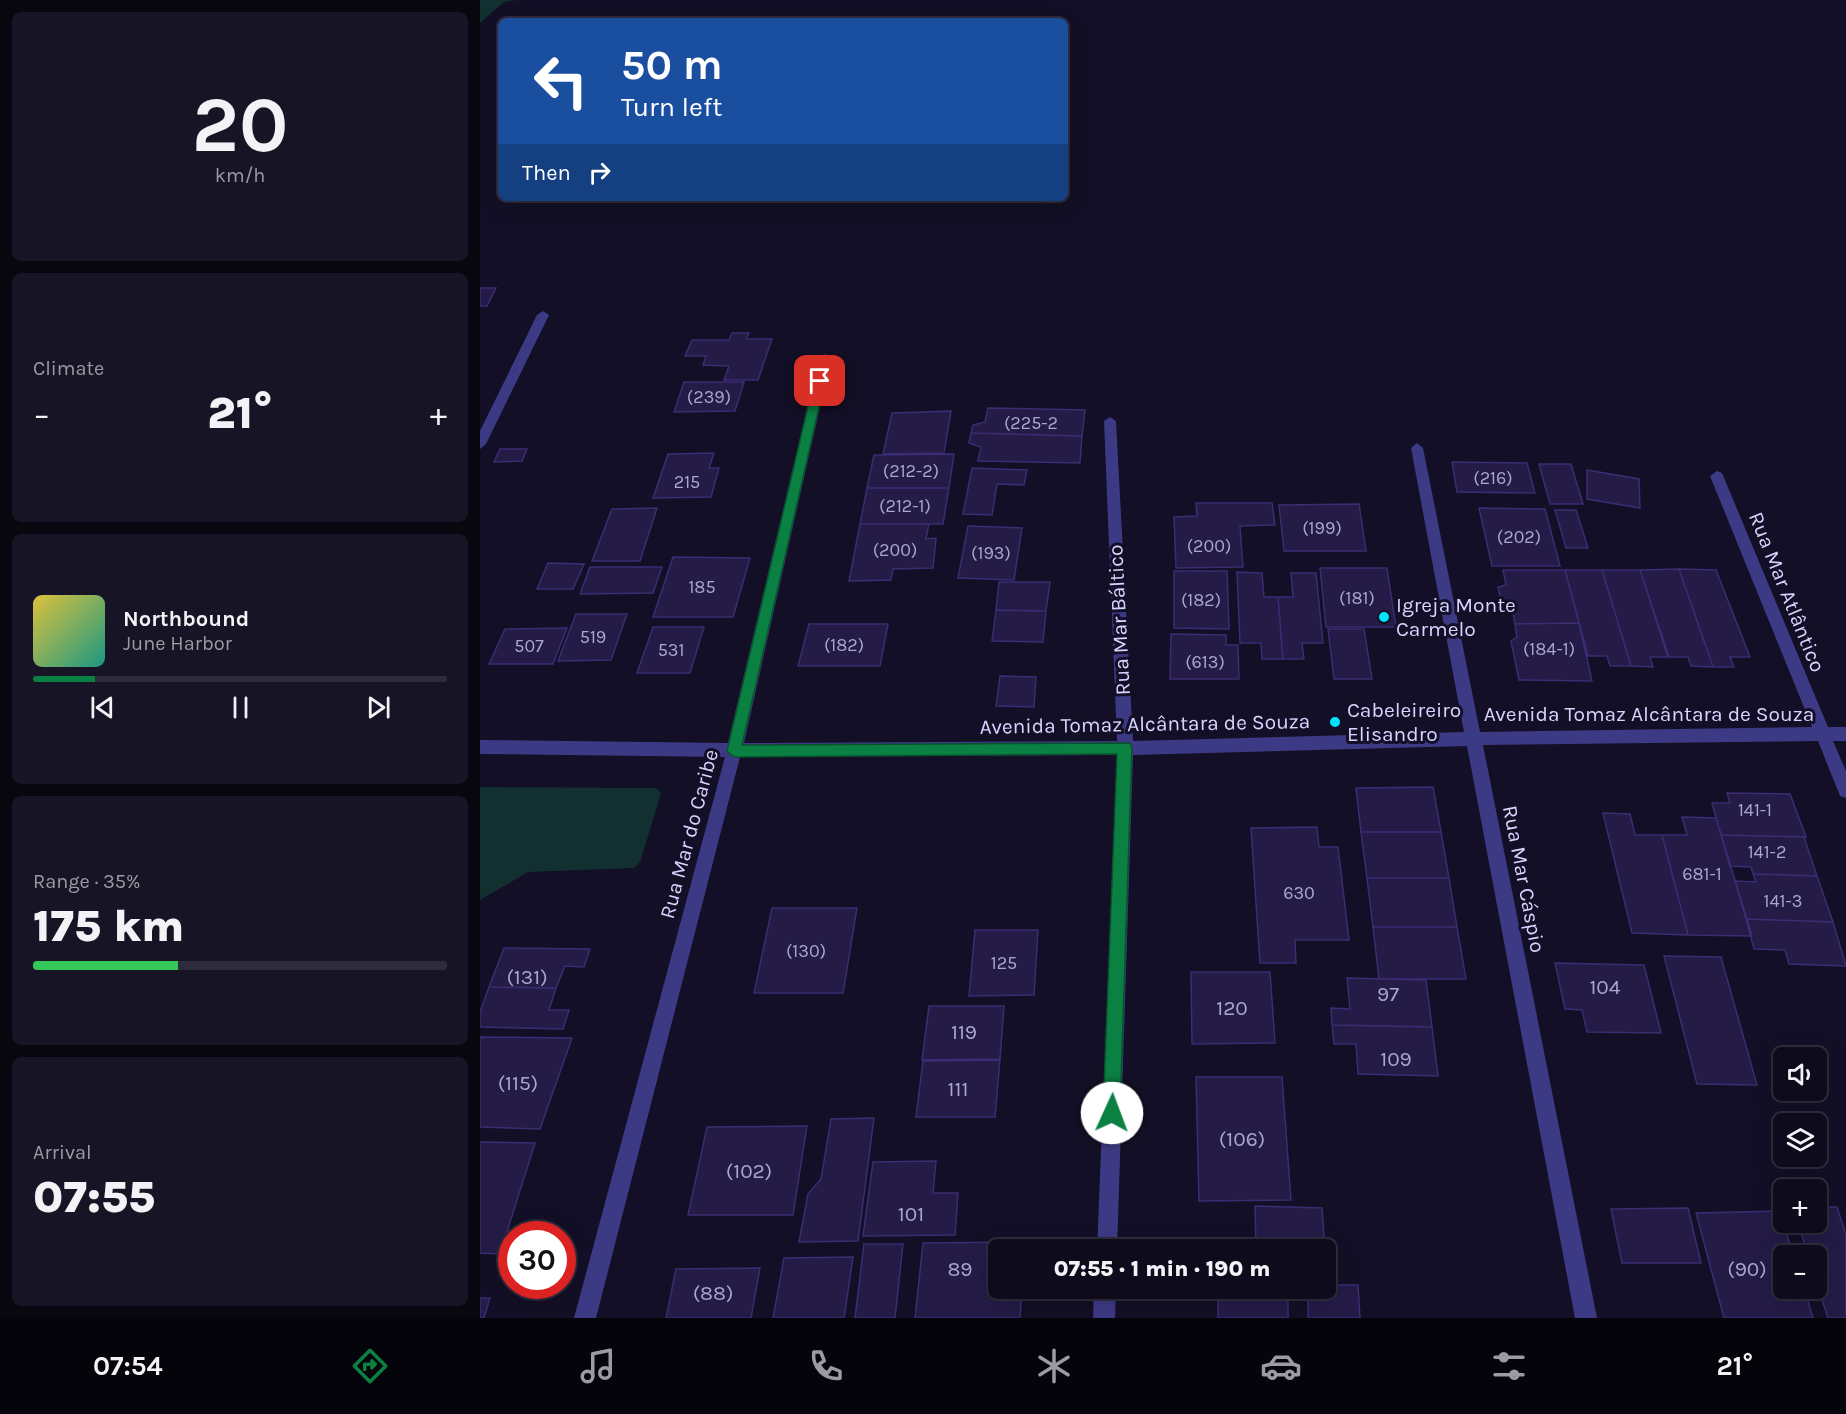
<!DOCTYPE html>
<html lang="en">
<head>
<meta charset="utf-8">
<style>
  :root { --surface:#0e0b1c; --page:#171425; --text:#f1f3f6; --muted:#9b9ba3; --line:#2e2b3b; --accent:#0b8043 }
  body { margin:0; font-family:Karla,sans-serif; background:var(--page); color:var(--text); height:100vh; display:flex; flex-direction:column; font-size:22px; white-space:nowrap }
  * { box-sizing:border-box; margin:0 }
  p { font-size:20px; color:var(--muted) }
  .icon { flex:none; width:33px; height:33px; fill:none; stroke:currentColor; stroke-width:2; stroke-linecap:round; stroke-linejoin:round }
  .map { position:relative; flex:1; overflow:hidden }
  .details { display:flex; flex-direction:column; gap:12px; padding:12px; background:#08060f; width:480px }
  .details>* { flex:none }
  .top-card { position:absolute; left:18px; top:18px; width:570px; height:183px; border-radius:9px; box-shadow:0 6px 24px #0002,0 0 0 2px var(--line); background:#1a4fa0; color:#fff; overflow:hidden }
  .tools { position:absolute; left:1293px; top:1047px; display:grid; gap:12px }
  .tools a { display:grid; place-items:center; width:54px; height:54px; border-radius:9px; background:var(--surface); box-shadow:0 6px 24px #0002,0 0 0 2px var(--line); font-size:30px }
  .speed { position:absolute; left:18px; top:1221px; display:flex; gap:12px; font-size:30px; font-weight:700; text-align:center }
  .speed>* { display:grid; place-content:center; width:78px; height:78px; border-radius:50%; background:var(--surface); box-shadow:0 6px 24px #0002,0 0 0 2px var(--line); line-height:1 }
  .speed .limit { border:9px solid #d22; background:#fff; color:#111 }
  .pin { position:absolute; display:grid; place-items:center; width:51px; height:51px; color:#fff; margin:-26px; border-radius:12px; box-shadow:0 3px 9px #0006 }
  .me { position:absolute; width:66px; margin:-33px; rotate:2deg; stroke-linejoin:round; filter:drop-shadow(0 0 4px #0008) }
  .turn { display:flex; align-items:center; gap:21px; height:126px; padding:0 24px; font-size:27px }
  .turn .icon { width:78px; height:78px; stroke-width:2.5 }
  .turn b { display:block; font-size:42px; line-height:51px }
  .then { display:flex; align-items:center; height:57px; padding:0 24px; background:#0003; gap:12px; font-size:22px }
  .big { font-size:45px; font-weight:800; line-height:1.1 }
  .details .tile { flex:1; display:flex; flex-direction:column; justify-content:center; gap:9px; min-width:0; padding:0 21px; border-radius:9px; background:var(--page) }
  .details .dial { align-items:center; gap:0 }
  .dial b { font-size:78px; line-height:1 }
  .song { display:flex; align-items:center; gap:18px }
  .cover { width:72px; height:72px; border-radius:9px; background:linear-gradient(135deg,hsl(50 70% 55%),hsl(170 70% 35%)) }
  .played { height:6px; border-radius:3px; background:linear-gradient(90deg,var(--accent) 15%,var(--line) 15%) }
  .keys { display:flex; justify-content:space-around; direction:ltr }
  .heat { display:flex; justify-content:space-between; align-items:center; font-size:33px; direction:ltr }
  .charge { height:9px; border-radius:4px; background:linear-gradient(90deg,#34c759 35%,var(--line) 0) }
  .trip { position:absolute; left:508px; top:1239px; width:348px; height:60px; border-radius:9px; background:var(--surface); box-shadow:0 6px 24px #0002,0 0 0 2px var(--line); font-weight:800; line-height:60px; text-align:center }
  .menu { display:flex; height:96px; justify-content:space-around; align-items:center; background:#06040b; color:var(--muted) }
  .menu .icon { width:42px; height:42px }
  .menu .selected { color:var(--accent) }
  .menu b { font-size:27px; color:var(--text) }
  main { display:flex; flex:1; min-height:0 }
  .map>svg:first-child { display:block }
</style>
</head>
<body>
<main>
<section class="details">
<div class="tile dial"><b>20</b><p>km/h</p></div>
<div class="tile"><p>Climate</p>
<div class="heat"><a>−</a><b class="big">21°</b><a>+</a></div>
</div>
<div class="tile">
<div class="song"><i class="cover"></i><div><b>Northbound</b><p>June Harbor</p></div></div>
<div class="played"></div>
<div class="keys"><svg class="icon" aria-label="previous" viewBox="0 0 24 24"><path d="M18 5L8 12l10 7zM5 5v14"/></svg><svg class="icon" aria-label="pause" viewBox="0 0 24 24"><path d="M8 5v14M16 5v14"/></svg><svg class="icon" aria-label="next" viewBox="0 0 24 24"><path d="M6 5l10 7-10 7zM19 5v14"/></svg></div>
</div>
<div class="tile"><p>Range · 35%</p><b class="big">175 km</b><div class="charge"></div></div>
<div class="tile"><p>Arrival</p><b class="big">07:55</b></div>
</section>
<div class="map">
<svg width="1366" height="1318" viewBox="0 0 1366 1318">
  <rect width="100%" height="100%" fill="#130f26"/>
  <path fill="#12302f" d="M0,0h36l-12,2 -24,21z
    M0,787l177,1 4,6 -21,68 -6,6 -106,4 -48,28z"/>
  <path fill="#241b47" stroke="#3b2d73" stroke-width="1.5" d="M0,288h16l-9,18h-7z
    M252,333h17l-3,6h26l-14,41h-34l5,-14 -26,-1 3,-9h-21l7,-16h37z
    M204,382h60l-9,29 -61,1z
    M508,408l97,2 -3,26 -111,-3 2,-8 12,-3z
    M471,411l-7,42 -61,1 9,-41z
    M491,433l111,3 -2,27 -102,-2 3,-14 -12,-4z
    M20,449h27l-5,12 -28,1z
    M234,453l-5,15h10l-8,29 -58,1 15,-44z
    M474,454l-5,34h-82l7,-33z
    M972,462l75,1 8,30 -78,-1z
    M1059,464h32l12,40h-33z
    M492,468l55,2 -3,15 -27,-1 -5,31 -29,-1z
    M1107,470l52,9 1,29 -53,-9z
    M387,488h82l-6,36h-83z
    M716,503h76l3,22 -35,1 3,41 -67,1 -2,-51 23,-1z
    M879,504l7,47h-82l-5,-46z
    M177,508l-17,53h-48l20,-52z
    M999,508l66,1 15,57h-68z
    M1075,510h21l12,38h-22z
    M380,524h69l-3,15 10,-1 -3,30 -40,1 -2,11 -42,1z
    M488,526l54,2 -8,52 -56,-2z
    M193,557l77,1 -17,59h-80z
    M68,563l36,1 -11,25h-36z
    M110,567h72l-9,26 -73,1z
    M840,568h67l9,59h-70z
    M1199,569l37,1 34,87h-20l4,10h-21z
    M1199,569l34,98 -22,-1 -3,-9h-19l-29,-87z
    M1023,570h62l14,53 -64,1 -2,-11 -10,-3 -5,-23 8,-2z
    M1085,570h37l29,96h-21l-3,-10h-19z
    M1122,570h38l28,87h-18l3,10 -22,-1z
    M694,571h53l2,58 -55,-1z
    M757,572l25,1 2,24h14l5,62h-21l-1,-16h-21z
    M811,573h25l7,70h-21l2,16h-21l-5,-62h15z
    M519,582h51l-4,29 -50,-1z
    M516,610l50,1 -3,31 -51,-1z
    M96,614h51l-16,46 -53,1z
    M1099,623l13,58 -73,-1 -8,-39 6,-4 -2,-13z
    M329,624h79l-8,42h-82z
    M173,627h51l-14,46h-53z
    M87,628l-14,36h-64l16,-35z
    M848,629h36l8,50h-38z
    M691,634l55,1v10h12l1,34h-69z
    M520,676l36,1 -2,30 -38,-1z
    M953,787l8,45h-80l-5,-44z
    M1247,793l63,1 16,43 -85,-2 -9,-32h18z
    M1123,813l27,1 5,21h27l26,100 -56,-2z
    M1202,817l34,1 36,118 -64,-1 -26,-100h25z
    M837,827l2,20h19l11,93h-54l1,23h-36l-9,-135z
    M881,832h80l8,46h-82z
    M1241,835l83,2 13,39 -64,-2 -2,-7 -21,-1z
    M1273,874l64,2 16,46 -87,-3 -11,-38 21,1z
    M887,878h82l8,49h-84z
    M292,908h85l-14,85h-89z
    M1266,919l87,3 13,44 -57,-2 -4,-14 -31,-1z
    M893,927h84l9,52h-87z
    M495,930h63l-4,65 -65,1z
    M24,948l86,1 -6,18 -19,-1 -9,22 -67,-1z
    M1184,956l57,1 36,128 -60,-1z
    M1075,963l89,2 17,68 -74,-1 -5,-22 -17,-1z
    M711,972h79l5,71 -83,1z
    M867,978l79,2 6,47 -100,-2 -1,-17 19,1z
    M9,987l67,1 -7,22h20l-6,19 -83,-2v-15z
    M449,1006h75l-4,53 -78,1z
    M852,1025l100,2 6,49 -80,-2 -2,-30h-22z
    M0,1037l92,1 -32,91 -60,-2z
    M520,1060l-5,57h-79l7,-56z
    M716,1077h86l9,123 -92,1z
    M394,1118l-16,123 -59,1 9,-48 13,-15 10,-60z
    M327,1126l-14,89h-105l19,-88z
    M0,1142l55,1 -35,111 -20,-1z
    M456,1161l-3,32h25l-3,42 -92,1 10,-74z
    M775,1206l67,2 3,42h-69z
    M1336,1207h21l9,28v83h-18l-12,-36v-26h-8l-10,-34h18z
    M1208,1208l13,55h-79l-11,-54z
    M1300,1211l13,45h-9v32h20l9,30h-89l-28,-105z
    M545,1242v8h-26v38h23l-2,30h-105l8,-75z
    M384,1244h39l-8,74h-40z
    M373,1257l-9,61h-71l11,-60z
    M280,1268l-9,50h-85l10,-49z
    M846,1269l1,16h31l2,33h-52v-20h-50l-1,-10h69z
    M738,1295l70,3v20h-70z
    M0,1298h10l-6,20h-4z"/>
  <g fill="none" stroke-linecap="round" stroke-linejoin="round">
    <path fill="#3d3a85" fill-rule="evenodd" d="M63,311l6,4 -63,129 -6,5v-18l57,-116z
      M345,354l6,4 -87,385 373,-2 -13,-320 6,-4 6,4 17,320 331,-9 -53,-284 6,-5 6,5 57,284 332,-5 -102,-251 7,-5 5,2 106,254h18v14h-13l13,30v27l-6,-2 -22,-55 -335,4 114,573h-22l-108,-572 -334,9 -16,495h-20l20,-495 -377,2 -144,561h-22l151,-561 -245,-3v-14l248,3 91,-385z
      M614,1288h22l-1,30h-22z"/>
  </g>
  <path fill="#0b8043" stroke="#07532c" stroke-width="1.5" d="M340,377l5,4 -83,364 388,-2 2,5 -12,365 -2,6 -6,3 -7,-3 -2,-6 14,-359 -383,3 -7,-6 87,-370z"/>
  <g fill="#00e5ff" stroke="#130f26" stroke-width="2">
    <circle cx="904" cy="617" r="6"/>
    <circle cx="855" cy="722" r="6"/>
  </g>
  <g text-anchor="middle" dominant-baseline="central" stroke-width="6" stroke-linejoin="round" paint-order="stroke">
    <g font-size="18" fill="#aca6d1">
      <text x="229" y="397">(239)</text>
      <text x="551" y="423">(225-2</text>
      <text x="431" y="471">(212-2)</text>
      <text x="1013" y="478">(216)</text>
      <text x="207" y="482">215</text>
      <text x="425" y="506">(212-1)</text>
      <text x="842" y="528">(199)</text>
      <text x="1039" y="537">(202)</text>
      <text x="729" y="546">(200)</text>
      <text x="415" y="550">(200)</text>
      <text x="511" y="553">(193)</text>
      <text x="222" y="587">185</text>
      <text x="877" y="598">(181)</text>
      <text x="721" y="600">(182)</text>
      <text x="113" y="637">519</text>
      <text x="364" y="645">(182)</text>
      <text x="49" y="646">507</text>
      <text x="1069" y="649">(184-1)</text>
      <text x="191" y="650">531</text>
      <text x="725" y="662">(613)</text>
      <text x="1275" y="810">141-1</text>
      <text x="1287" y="852">141-2</text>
      <text x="1222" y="874">681-1</text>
      <text x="819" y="893">630</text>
      <text x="1303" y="901">141-3</text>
      <text x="326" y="951">(130)</text>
      <text x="524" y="963">125</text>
    </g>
    <g font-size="21" fill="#d9d4ff" stroke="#130f26">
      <text transform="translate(1307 592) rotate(68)">Rua Mar Atlântico</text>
      <text transform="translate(639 620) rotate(-93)">Rua Mar Báltico</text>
      <text x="1169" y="714">Avenida Tomaz Alcântara de Souza</text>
      <text transform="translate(665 724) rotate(-1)">Avenida Tomaz Alcântara de Souza</text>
      <text transform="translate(209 834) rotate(-75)">Rua Mar do Caribe</text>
      <text transform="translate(1044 879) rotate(79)">Rua Mar Cáspio</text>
    </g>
    <g font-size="21" fill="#d9d4ff" stroke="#130f26" text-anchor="start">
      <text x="916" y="605">Igreja Monte<tspan x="916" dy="24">Carmelo</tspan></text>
      <text x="867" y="710">Cabeleireiro<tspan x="867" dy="24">Elisandro</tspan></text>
    </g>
    <g font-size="21" fill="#aca6d1">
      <text x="47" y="977">(131)</text>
      <text x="1125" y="987">104</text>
      <text x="908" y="994">97</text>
      <text x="752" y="1008">120</text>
      <text x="484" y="1032">119</text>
      <text x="916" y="1059">109</text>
      <text x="38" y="1083">(115)</text>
      <text x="478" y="1089">111</text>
      <text x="762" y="1139">(106)</text>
      <text x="269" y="1171">(102)</text>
      <text x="431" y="1214">101</text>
      <text x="480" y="1269">89</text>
      <text x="1267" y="1269">(90)</text>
      <text x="233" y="1293">(88)</text>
    </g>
  </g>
</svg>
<div class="tools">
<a><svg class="icon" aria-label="sound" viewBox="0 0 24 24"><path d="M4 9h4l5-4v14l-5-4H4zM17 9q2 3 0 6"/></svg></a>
<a><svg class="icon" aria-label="layers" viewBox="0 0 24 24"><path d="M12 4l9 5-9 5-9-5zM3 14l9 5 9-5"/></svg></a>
<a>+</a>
<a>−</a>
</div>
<div class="speed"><div class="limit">30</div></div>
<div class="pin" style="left:340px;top:381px;background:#d93025"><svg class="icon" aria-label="arrive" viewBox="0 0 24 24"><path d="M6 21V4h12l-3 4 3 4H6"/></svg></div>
<svg class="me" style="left:632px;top:1113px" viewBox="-20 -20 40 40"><circle r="19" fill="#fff"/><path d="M0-13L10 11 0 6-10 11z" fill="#0b8043"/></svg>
<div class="trip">07:55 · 1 min · 190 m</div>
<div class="top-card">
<div class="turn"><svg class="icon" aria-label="left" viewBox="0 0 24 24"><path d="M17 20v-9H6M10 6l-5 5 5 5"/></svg><div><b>50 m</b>Turn left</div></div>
<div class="then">Then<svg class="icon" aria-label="right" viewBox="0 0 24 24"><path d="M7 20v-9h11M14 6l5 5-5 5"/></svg></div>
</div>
</div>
</main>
<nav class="menu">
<b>07:54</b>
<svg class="icon selected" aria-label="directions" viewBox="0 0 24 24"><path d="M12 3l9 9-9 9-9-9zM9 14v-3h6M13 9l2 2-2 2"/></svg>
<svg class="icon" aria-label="music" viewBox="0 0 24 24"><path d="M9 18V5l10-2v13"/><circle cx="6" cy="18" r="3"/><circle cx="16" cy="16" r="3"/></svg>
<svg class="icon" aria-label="phone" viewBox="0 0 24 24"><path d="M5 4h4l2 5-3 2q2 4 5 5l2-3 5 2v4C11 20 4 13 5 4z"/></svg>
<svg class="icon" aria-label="climate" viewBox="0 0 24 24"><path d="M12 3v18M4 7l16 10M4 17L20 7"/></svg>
<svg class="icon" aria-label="car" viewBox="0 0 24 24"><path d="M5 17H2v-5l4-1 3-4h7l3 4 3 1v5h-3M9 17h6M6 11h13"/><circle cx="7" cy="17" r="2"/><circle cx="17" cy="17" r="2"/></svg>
<svg class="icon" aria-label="filters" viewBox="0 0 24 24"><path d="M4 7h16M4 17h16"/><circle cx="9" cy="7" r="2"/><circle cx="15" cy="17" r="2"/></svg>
<b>21°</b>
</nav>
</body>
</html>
